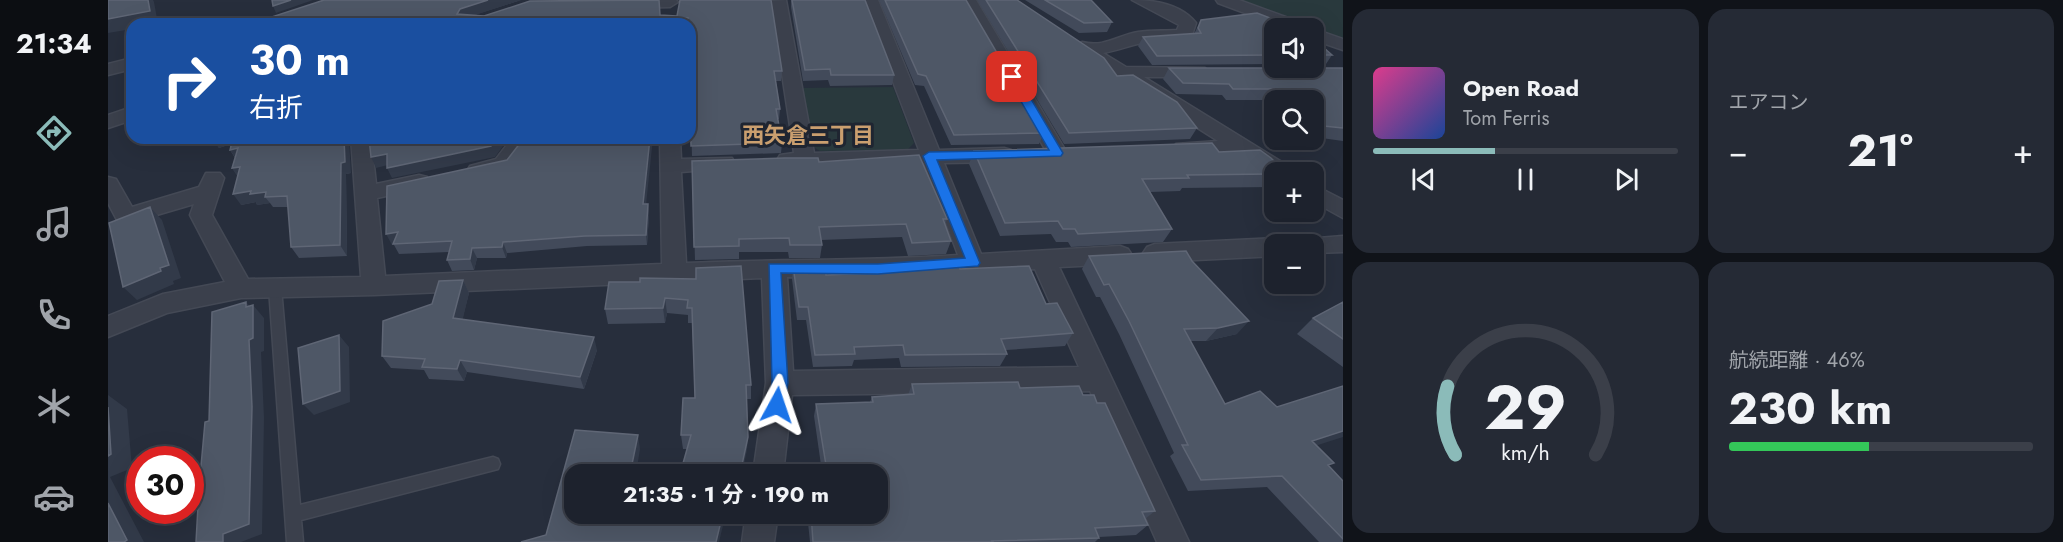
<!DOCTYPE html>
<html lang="ja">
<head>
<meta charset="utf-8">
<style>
  :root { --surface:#1d222d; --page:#252a35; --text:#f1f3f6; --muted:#a0a4aa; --line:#3b3f49; --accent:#8bbbb9 }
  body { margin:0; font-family:Jost,"Noto Sans JP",sans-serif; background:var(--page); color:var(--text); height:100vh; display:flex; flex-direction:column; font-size:22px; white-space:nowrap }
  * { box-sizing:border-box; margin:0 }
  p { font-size:20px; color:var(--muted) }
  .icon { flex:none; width:33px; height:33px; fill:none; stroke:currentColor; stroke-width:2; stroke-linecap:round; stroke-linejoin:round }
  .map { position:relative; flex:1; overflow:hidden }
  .details { display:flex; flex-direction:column; gap:9px; padding:9px; background:#101319; width:720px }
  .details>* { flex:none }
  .banner { position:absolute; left:18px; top:18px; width:570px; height:126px; border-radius:18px; box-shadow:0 6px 24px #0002,0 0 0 2px var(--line); background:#1a4fa0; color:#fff; overflow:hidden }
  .buttons { position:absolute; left:1156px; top:18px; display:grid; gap:12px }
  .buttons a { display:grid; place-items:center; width:60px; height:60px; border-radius:12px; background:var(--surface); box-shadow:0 6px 24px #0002,0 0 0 2px var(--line); font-size:30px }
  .speed { position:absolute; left:18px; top:446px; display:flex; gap:12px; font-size:30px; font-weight:700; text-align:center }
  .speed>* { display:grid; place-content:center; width:78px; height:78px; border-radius:50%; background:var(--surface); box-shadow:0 6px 24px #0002,0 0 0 2px var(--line); line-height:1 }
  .speed .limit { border:9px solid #d22; background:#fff; color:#111 }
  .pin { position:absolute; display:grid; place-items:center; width:51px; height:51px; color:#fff; margin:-26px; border-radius:12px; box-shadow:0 3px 9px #0006 }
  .me { position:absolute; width:66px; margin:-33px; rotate:5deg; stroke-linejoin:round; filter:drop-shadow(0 0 4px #0008) }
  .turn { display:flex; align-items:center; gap:21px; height:126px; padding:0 24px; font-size:27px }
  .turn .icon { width:78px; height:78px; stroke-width:2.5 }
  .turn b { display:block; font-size:42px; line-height:51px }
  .big { font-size:45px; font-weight:700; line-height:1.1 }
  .details .widget { flex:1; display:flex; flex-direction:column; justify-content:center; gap:9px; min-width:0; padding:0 21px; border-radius:18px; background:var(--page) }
  .details .dial { align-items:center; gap:0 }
  .dial svg { height:156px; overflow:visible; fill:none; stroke:var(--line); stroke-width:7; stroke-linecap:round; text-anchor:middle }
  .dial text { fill:var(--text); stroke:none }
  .song { display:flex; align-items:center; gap:18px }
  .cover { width:72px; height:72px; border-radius:9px; background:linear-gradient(135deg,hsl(330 70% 55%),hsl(220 70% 35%)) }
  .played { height:6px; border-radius:3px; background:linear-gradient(90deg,var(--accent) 40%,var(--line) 40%) }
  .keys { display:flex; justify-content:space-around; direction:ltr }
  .heat { display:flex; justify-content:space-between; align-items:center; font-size:33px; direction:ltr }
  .charge { height:9px; border-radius:4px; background:linear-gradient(90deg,#34c759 46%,var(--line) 0) }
  .details .tiles { flex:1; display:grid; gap:9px; grid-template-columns:repeat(2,1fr) }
  .trip { position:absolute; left:456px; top:464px; width:324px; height:60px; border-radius:18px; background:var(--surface); box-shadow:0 6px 24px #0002,0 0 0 2px var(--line); font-weight:700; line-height:60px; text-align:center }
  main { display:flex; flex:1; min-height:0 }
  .tabs { display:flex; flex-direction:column; width:108px; justify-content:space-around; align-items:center; background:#0c0e12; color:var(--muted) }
  .tabs .icon { width:42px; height:42px }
  .tabs .on { color:var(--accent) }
  .tabs b { font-size:27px; color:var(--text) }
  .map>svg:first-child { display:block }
</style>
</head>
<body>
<main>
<nav class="tabs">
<b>21:34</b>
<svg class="icon on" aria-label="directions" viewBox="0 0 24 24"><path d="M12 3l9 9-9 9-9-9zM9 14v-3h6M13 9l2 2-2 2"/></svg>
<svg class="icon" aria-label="music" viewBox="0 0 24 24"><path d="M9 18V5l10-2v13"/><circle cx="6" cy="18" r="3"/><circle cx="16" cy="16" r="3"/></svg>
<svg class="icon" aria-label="phone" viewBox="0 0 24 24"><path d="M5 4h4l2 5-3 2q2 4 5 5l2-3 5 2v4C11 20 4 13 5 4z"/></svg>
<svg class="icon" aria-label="climate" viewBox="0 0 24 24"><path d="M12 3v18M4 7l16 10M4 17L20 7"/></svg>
<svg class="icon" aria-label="car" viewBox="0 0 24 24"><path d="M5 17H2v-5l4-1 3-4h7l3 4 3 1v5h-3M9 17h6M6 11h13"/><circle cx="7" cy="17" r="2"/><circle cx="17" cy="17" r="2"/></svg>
</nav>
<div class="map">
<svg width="1235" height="542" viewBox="0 0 1235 542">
  <rect width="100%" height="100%" fill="#272e3c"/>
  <path fill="#29393d" d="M1129,0h106v39z
    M785,87l21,56 -7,7 -87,1 -11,-7 -10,-56z"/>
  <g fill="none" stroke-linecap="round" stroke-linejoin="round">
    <defs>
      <path id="service" d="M167,283l4,2 2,3 19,217 193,-48 5,2 2,5 -2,5 -197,51 2,22h-16l-18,-254 2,-3z"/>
      <path id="minor" d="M514,0h54l2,2 -8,5 -42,1 -6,-2 -2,-3z
        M678,0l28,153 105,-3 -57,-150h16l61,150 65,-2 7,2 3,5 -3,5 -7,2 -60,1 37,91 139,-8 8,3 4,6 -4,6 -8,3 -61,3 130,275h-32l-67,-151 -298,4 -9,79h-30l13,-91 -4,-105 -388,17 -133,3 -74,15 -59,24v-21l55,-22 62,-12 -35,-67 4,-11 -68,20 -8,-2 -10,-19v-26l8,2 16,28 67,-20 7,-14h14l4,5 -12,37 36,64 113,-2 -10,-139h20l5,46 43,-9 8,2 3,5 -3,5 -50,11 8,78 277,-12 -2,-126h20l1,21 51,-1 3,5 -3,5 -51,4 5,91c91,-4 181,-2 272,-8l-34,-92 -144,2 -3,-5 3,-5 14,-2 -23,-152zM927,269l44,98 -286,4 -6,-94 91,1z
        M852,0h16l91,153 -3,5h-14z
        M1024,0c22,0 49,4 64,23l-4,12c-7,9 -26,6 -37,6 -18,1 -34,9 -52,12l23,14 79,1 3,4 -9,5h-55l146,90 3,5h-18v5l-38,-24 -61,1 -3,-5 3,-5 42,-3 -142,-90 -3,-4 9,-5c23,6 36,-7 56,-10 13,-2 26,-1 39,-2l2,-5z
        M1108,0h23l66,24 2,4h-22l-67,-25z
        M1206,29l29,10v11l-29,-10z
        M24,58v11l-24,6v-11z
        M24,107v13l-24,8v-13z
        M404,138h20l-22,31 -33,9 -7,-2 -3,-5 3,-5 26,-7z
        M1206,185l29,15v18l-29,-16z
        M1235,236v16l-29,1v-9h-11l3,-5z
        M1167,238l10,6h-10v12l-120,6 -8,-3 -4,-6 4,-6 8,-3z
        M638,513h32l-4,29h-32z"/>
    </defs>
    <use href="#service" stroke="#444955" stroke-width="3"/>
    <use href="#minor" stroke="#444955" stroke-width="3"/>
    <use href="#service" fill="#3b404c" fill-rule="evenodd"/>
    <use href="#minor" fill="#3b404c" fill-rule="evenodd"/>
  </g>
  <path fill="#424a5a" d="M413,0l-47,15 203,1 3,-16 102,71 -1,10h-5l4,28 -1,10h-1l4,24 -1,10 -89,3 -2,-64v-68h-440z
    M683,0h74l29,75 -2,10 -62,1 -2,-6 -25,1 -12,-74z
    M771,0h87l78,133 -5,11 -88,1 -27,-59 -9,-1z
    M869,0h40l100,76 80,52 -7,11 -126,5z
    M917,0h66l21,22 -5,10 -28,1z
    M1093,20l74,8v36l-123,1 -14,-19 5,-9 51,-3z
    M1206,39l18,16 -6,9h-12z
    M1061,68h174v73l-29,-4v-37h-39v9l-4,-9h-45l-4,-5 -46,-1 -13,-15z
    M104,138l139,35 -5,1 1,82 -48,2 -8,-11 -3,-40h-15l-3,-4 -13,2 -1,-3 -15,3 -3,-29 -6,-8 3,-10 -5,-8 1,-6 -12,4z
    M866,151l245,1 56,20v15l-93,1 -2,3 -30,1 22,37 -9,13 -92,5 -3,-5h-12l-5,-8 -51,2 -31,-72z
    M399,160l141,44 1,11 -2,30 -60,1 -80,7 -1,5h-29l-3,12 -22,1 -5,-11 2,-8 -50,2 -5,-9h-2z
    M584,161l127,1 128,57 -2,6 6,16 -5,13 -38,2 -6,-19 -81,3 1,5 -2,13h-31l-1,-6h-49v7l-44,1z
    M981,256l148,78 -31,7h-16l35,63 91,42 12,20 15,15v61h-24l-52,-55 -79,4 -18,-35 4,-3 -55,-119 -19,-37h-4l-14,-28z
    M811,265l41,4 86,35 27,29 -8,13 -59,4 1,4 -7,12 -99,1 -2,-9 -45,2 -2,6 -39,1 -7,-47h-9l-5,-41 1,-13 33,9 48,-2v-2l43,-2z
    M588,279l55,106v14h-4v51l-64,-1 -2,-14 14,-37 -3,-75h-4v-8l-21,-2 -2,10 -57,1 -3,-15 35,-27z
    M355,280l6,13 -7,27 135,30 -13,39 -117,-17 -3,9 -35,-2 -5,-9 -33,-2 -9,-12 50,-52z
    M1235,302v65l-46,-33 16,-16z
    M804,384l108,4 63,7 14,8 58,108 -10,8 3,6 -12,10 -37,2v1l-4,4h-285l-3,-29h71v-39h-73l1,-8 15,-1 -7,-49 2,-12 54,-2 2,-5 36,-2z"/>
  <path fill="#323a49" d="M40,0h5l1,2 4,22h-26v5l-24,4v-14z
    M183,0h22l-37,13 -3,-7z
    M380,0h33l-58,19 -6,-5 3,-5z
    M104,138h29l2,2 -24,8z
    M236,138h5l2,35 -5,1 1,82 -7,-11 1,-82z
    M390,138h11l-14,19 -103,21 -5,-10z
    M542,138h3l-8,77 -2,-11z
    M130,148l-1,12 -7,-10z
    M279,154l5,10 -16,4 -5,-11z
    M132,167l-1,12 -7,-11z
    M143,191l15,1 -1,5 5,6 -13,2 -1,-3 -15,3 -8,-11z
    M540,204l1,11 -2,30 -1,-10z
    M42,207l12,13 19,58 -8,3 1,3 -37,16 -14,-13z
    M290,232l-5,12 1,1h-2l-6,-11z
    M395,242l4,11 -1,5 -4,-11z
    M364,248l5,10 -3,12 -4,-11z
    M355,280l6,13 -9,38 -7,-13z
    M557,298l2,15 -2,10 -2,-15z
    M138,302l7,8v-5l11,13v33l-3,1 3,66 -2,116 -21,8h-18z
    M1141,321l-12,13 -31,7 12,-13z
    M231,335l10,12 1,55 -36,13 -11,-11z
    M486,337l3,13 -13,39 -4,-12z
    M352,360l7,12 -3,9 -7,-12z
    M0,395l19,14 5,59 -22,9 34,65h-20l-16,-39z
    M1235,431v6l-47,15 16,-11z
    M530,435l2,14 -4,25h-6z
    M640,437l-1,13 -5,24h-2z
    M615,513h3l-7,29h-3z"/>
  <path fill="#4e5766" stroke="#5f6675" stroke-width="1.5" d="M0,0h40l2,11 -42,8z
    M164,0h19l-18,6z
    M216,0h164l-28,9 -3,5 27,2 46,-15 129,-1 1,15 17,1 3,-16h91l11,71h-8l6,38h-4l6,34 -91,3 -1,-54v-68h-2v-6l-24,-1 -1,7h-413z
    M684,0h73l29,75h-63l-1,-6 -25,1z
    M777,0h81l78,133 -90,2 -28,-59 -8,-2z
    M878,0h31l87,58 13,18 16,-1 44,27 20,26 -128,5z
    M937,0h46l21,22 -28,1z
    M1149,13l39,15h-21v27l-118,1 -14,-19 58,-4 -3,-5 3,-8z
    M123,19l4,5h-17z
    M1206,39l18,16h-18z
    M1061,68h174v60l-29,-3v-25h-30l-5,-11h-46l-4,-5 -46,-1z
    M125,138h111l1,24 -4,1 -1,82 -49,2 -4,-51 -22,1 1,-5 -16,2 1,-3 -18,3 7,-27 -8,1 6,-20 -8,2z
    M261,138h129l-7,8 -104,22v-14l-16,3z
    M416,138h126l-7,66h5l-2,31 -61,1 -82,6 -1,5 -30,1 -2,11 -23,1 5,-19 -59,3 5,-12 -12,2 1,-48 120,-26z
    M1104,143l7,9 41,-2 11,8 14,14h-10v2l-88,1 2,3 -47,1 30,50 -94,5 -3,-5h-12l-5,-8 -53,2 -31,-72z
    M811,155l28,64h-4l8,22 -39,2 -6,-19 -87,3 3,18h-32l-1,-7 -50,1v7l-45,1 -2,-86 93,-3h33l1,4z
    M42,207l19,58 -9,3 1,3 -38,16 -14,-64z
    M1078,251l6,10 57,60 -31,7 -34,1 41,75 35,-13 17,16 66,-21v45l-31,10 22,22 -6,2 15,16v58l-61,-63 -81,4 -19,-35h6l-59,-124 -20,-37 -5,1 -15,-29z
    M850,263l2,6 69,-3 17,38 11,-1 16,30 -72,6 6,15 -102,1 -2,-10 -49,2 1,7 -40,1 -7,-48h-9l-6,-41 32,1 1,8 49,-2 -1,-2 46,-2 -1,-4z
    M633,266l10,119h-5l2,52 -8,37h-60l11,-39h-10l2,-37h12l-3,-90h-5l1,-8 -23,-2 -2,10 -58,1 4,-27h31v-4l56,1v-11z
    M355,280l-10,38 141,19 -14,40 -120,-17 -3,9 -35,-2 3,-8 -43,-3 1,-35 49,-17 7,-23z
    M138,302v5l7,-2v33l-4,2 3,67 -3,117 -26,10v8h-27l3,-54 6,-66 4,-1 3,-109z
    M1235,302v37l-30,-21z
    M231,335l1,56 -37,13 -5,-56z
    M910,382l2,6 59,-2 4,9h11l3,8h8l50,108 -13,1 6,13 -53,3 4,10 -107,3 1,1h-180l-2,-29h67v-39h-71l-1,-8 20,-1 -10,-61 57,-2 -1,-5 42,-3 -2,-10z
    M0,407l3,47 -3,2z
    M467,430l63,5 -8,39h-56v39h149l-7,29h-195l25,-7z
    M0,503l19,37 -3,2h-16z"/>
  <path fill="#1a73e8" stroke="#114b97" stroke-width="1.5" d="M901,74l9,3 45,76 -2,3 -124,4 43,103 -2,3 -100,8 -97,-1 7,110 -5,27h-12l-2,-5 3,-22 -3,-119h109l87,-6 -42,-102 6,-4 120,-2 -42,-73z"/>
  <g text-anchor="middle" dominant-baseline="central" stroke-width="6" stroke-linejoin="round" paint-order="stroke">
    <g font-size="22" font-weight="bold" fill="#ca9f6f" stroke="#1f2531">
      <text x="700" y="135">西矢倉三丁目</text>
    </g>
  </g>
</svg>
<div class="buttons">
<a><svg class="icon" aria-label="sound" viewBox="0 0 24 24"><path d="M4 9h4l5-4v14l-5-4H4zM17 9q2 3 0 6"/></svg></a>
<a><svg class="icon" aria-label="search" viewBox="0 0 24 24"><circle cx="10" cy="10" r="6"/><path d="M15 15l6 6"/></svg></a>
<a>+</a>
<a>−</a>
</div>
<div class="speed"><div class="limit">30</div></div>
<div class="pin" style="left:904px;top:77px;background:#d93025"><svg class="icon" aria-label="arrive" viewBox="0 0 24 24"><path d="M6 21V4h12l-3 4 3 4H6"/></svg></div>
<svg class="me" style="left:669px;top:405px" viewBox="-20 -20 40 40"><path d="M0-17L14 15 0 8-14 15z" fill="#1a73e8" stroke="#fff" stroke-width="4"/></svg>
<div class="trip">21:35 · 1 分 · 190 m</div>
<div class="banner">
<div class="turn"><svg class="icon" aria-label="right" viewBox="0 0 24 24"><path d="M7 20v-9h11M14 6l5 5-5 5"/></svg><div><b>30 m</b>右折</div></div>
</div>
</div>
<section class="details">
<div class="tiles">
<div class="widget">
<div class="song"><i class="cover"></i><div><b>Open Road</b><p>Tom Ferris</p></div></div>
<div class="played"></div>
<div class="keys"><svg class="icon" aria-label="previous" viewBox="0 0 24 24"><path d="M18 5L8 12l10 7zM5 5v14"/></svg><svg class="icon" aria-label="pause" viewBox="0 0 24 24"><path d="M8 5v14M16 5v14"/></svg><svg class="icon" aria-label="next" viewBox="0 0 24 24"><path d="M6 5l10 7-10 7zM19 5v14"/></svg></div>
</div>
<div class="widget"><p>エアコン</p>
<div class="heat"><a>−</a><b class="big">21°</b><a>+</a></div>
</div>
<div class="widget dial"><svg viewBox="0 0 100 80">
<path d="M14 69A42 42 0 1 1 86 69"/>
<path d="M14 69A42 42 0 0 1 10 34" stroke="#8bbbb9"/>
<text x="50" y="56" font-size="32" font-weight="700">29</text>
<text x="50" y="72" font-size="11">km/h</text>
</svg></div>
<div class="widget"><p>航続距離 · 46%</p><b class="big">230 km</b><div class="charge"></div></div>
</div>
</section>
</main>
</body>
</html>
